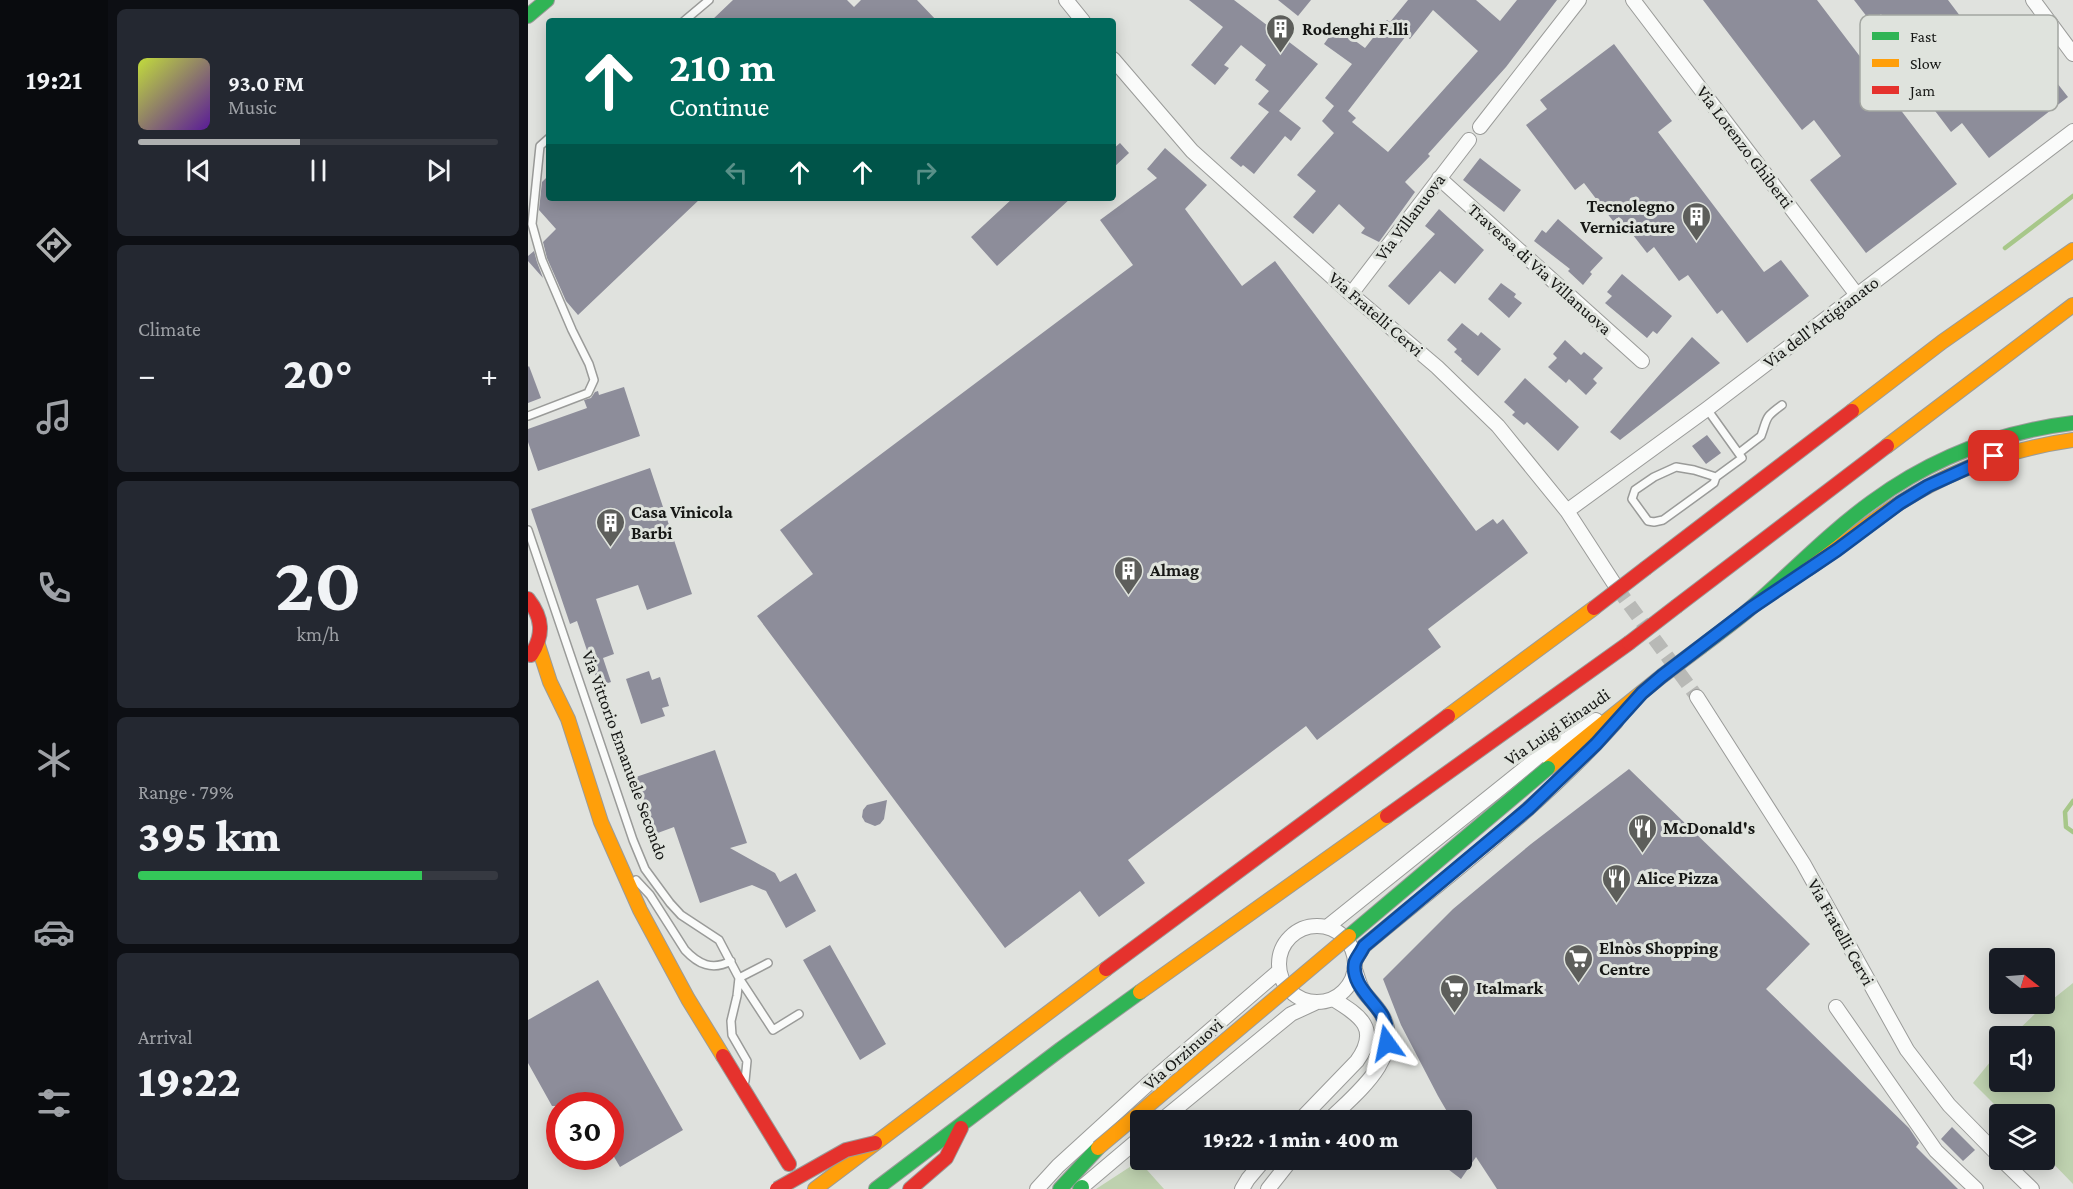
<!DOCTYPE html>
<html lang="en">
<head>
<meta charset="utf-8">
<style>
  :root { --surface:#171b24; --page:#242831; --text:#f1f3f6; --muted:#9ea1a6; --line:#363941; --accent:#aeb0b0 }
  body { margin:0; font-family:"Crimson Pro",serif; background:var(--page); color:var(--text); height:100vh; display:flex; flex-direction:column; font-size:22px; white-space:nowrap }
  * { box-sizing:border-box; margin:0 }
  p { font-size:20px; color:var(--muted) }
  .icon { flex:none; width:33px; height:33px; fill:none; stroke:currentColor; stroke-width:2; stroke-linecap:round; stroke-linejoin:round }
  .map { position:relative; flex:1; overflow:hidden }
  .sheet { display:flex; flex-direction:column; gap:9px; padding:9px; background:#0d0f14; width:420px }
  .sheet>* { flex:none }
  .top-card { position:absolute; left:18px; top:18px; width:570px; height:183px; border-radius:6px; box-shadow:0 3px 15px #0003; background:#00695c; color:#fff; overflow:hidden }
  .needle { width:39px; rotate:107deg }
  .tools { position:absolute; left:1461px; top:948px; display:grid; gap:12px }
  .tools a { display:grid; place-items:center; width:66px; height:66px; border-radius:6px; background:var(--surface); box-shadow:0 3px 15px #0003; font-size:30px }
  .speed { position:absolute; left:18px; top:1092px; display:flex; gap:12px; font-size:30px; font-weight:700; text-align:center }
  .speed>* { display:grid; place-content:center; width:78px; height:78px; border-radius:50%; background:var(--surface); box-shadow:0 3px 15px #0003; line-height:1 }
  .speed .limit { border:9px solid #d22; background:#fff; color:#111 }
  .pin { position:absolute; display:grid; place-items:center; width:51px; height:51px; color:#fff; margin:-26px; border-radius:12px; box-shadow:0 3px 9px #0006 }
  .me { position:absolute; width:66px; margin:-33px; rotate:348deg; stroke-linejoin:round; filter:drop-shadow(0 0 4px #0008) }
  .turn { display:flex; align-items:center; gap:21px; height:126px; padding:0 24px; font-size:27px }
  .turn .icon { width:78px; height:78px; stroke-width:2.5 }
  .turn b { display:block; font-size:42px; line-height:51px }
  .lanes { display:flex; align-items:center; height:57px; padding:0 24px; background:#0003; justify-content:center; gap:30px; direction:ltr }
  .lanes .off { opacity:.35 }
  .big { font-size:45px; font-weight:800; line-height:1.1 }
  .sheet .widget { flex:1; display:flex; flex-direction:column; justify-content:center; gap:9px; min-width:0; padding:0 21px; border-radius:9px; background:var(--page) }
  .sheet .dial { align-items:center; gap:0 }
  .dial b { font-size:78px; line-height:1 }
  .song { display:flex; align-items:center; gap:18px }
  .cover { width:72px; height:72px; border-radius:9px; background:linear-gradient(135deg,hsl(70 70% 55%),hsl(270 70% 35%)) }
  .played { height:6px; border-radius:3px; background:linear-gradient(90deg,var(--accent) 45%,var(--line) 45%) }
  .keys { display:flex; justify-content:space-around; direction:ltr }
  .heat { display:flex; justify-content:space-between; align-items:center; font-size:33px; direction:ltr }
  .charge { height:9px; border-radius:4px; background:linear-gradient(90deg,#34c759 79%,var(--line) 0) }
  .trip { position:absolute; left:602px; top:1110px; width:342px; height:60px; border-radius:6px; background:var(--surface); box-shadow:0 3px 15px #0003; font-weight:800; line-height:60px; text-align:center }
  main { display:flex; flex:1; min-height:0 }
  .tabs { display:flex; flex-direction:column; width:108px; justify-content:space-around; align-items:center; background:#090b0e; color:var(--muted) }
  .tabs .icon { width:42px; height:42px }
  .tabs .current { color:var(--accent) }
  .tabs b { font-size:27px; color:var(--text) }
  .map>svg:first-child { display:block }
</style>
</head>
<body>
<main>
<nav class="tabs">
<b>19:21</b>
<svg class="icon current" aria-label="directions" viewBox="0 0 24 24"><path d="M12 3l9 9-9 9-9-9zM9 14v-3h6M13 9l2 2-2 2"/></svg>
<svg class="icon" aria-label="music" viewBox="0 0 24 24"><path d="M9 18V5l10-2v13"/><circle cx="6" cy="18" r="3"/><circle cx="16" cy="16" r="3"/></svg>
<svg class="icon" aria-label="phone" viewBox="0 0 24 24"><path d="M5 4h4l2 5-3 2q2 4 5 5l2-3 5 2v4C11 20 4 13 5 4z"/></svg>
<svg class="icon" aria-label="climate" viewBox="0 0 24 24"><path d="M12 3v18M4 7l16 10M4 17L20 7"/></svg>
<svg class="icon" aria-label="car" viewBox="0 0 24 24"><path d="M5 17H2v-5l4-1 3-4h7l3 4 3 1v5h-3M9 17h6M6 11h13"/><circle cx="7" cy="17" r="2"/><circle cx="17" cy="17" r="2"/></svg>
<svg class="icon" aria-label="filters" viewBox="0 0 24 24"><path d="M4 7h16M4 17h16"/><circle cx="9" cy="7" r="2"/><circle cx="15" cy="17" r="2"/></svg>
</nav>
<section class="sheet">
<div class="widget">
<div class="song"><i class="cover"></i><div><b>93.0 FM</b><p>Music</p></div></div>
<div class="played"></div>
<div class="keys"><svg class="icon" aria-label="previous" viewBox="0 0 24 24"><path d="M18 5L8 12l10 7zM5 5v14"/></svg><svg class="icon" aria-label="pause" viewBox="0 0 24 24"><path d="M8 5v14M16 5v14"/></svg><svg class="icon" aria-label="next" viewBox="0 0 24 24"><path d="M6 5l10 7-10 7zM19 5v14"/></svg></div>
</div>
<div class="widget"><p>Climate</p>
<div class="heat"><a>−</a><b class="big">20°</b><a>+</a></div>
</div>
<div class="widget dial"><b>20</b><p>km/h</p></div>
<div class="widget"><p>Range · 79%</p><b class="big">395 km</b><div class="charge"></div></div>
<div class="widget"><p>Arrival</p><b class="big">19:22</b></div>
</section>
<div class="map">
<svg width="1545" height="1189" viewBox="0 0 1545 1189">
  <rect width="100%" height="100%" fill="#e0e2de"/>
  <path fill="#bed1af" d="M1545,983v201l-28,-29 -1,-41h-40l-31,-31 26,-32 1,31h44v-46h-32l26,-25z
    M611,1161l25,28h-68z"/>
  <g fill="none" stroke-linecap="round" stroke-linejoin="round">
    <path stroke="#a7c789" stroke-width="4.5" d="M1477,248l68,-52
      M1545,801l-8,11 1,15 7,5"/>
  </g>
  <path fill="#8d8d9a" fill-rule="evenodd" d="M205,0h114l7,7 7,-7h56l20,21h-226z
    M661,0h45l84,64 -39,47 22,17 -10,13 -6,-5 -31,38 -11,-9 -2,2 -11,-9 39,-46 -11,-8 11,-13 -14,-11 11,-15 -25,-20 -17,20 5,3 -14,17 -24,-20 32,-38z
    M750,0h33l-13,16z
    M880,0h68l24,21 17,-21h40l-51,67 -78,87 2,2 -25,26 10,10 -36,50 -18,-9 4,-5 -26,-24 -26,30 -20,-17 23,-26 -19,-16 37,-42 -12,-12 12,-15 -9,-8 27,-34 -28,-20 12,-17 29,21 22,-28 3,2zM905,10l45,41 -90,101 -36,-30 4,-4 -8,-7 58,-75 4,3z
    M1175,0h114l140,184 -91,69 -56,-73 31,-24 -27,-36 -12,10z
    M1326,0h94l62,82 29,-22 29,37 -79,61 -27,-35 -11,9 -56,-74 13,-9 -27,-35 -10,8z
    M1086,44l58,77 -14,11 106,140 17,-12 28,36 -62,47 -25,-33 -5,4 -29,-39 -9,6 -25,-34 -7,6 -28,-36 -6,4 -29,-38 -9,7 -49,-65 21,-16 -7,-9z
    M592,143l9,10 -16,15v-19z
    M637,148l42,37 -22,24 57,77 33,-25 201,270 17,-12 4,5 6,-5 25,34 -100,76 13,18 -124,93 -11,-14 -178,134 17,23 -46,34 -19,-26 -75,57 -248,-332 56,-42 -33,-44 353,-265 -33,-45 57,-42 -10,-9z
    M952,158l41,32 -17,22 -41,-32z
    M21,175v23h152l-123,117 -12,-14 -19,-43 -4,-16 13,-13 -17,-19 3,-28z
    M485,198h58l-74,68 -26,-29z
    M911,209l45,41 -29,34 -15,-13 -31,34 -21,-19 47,-52 -10,-8z
    M1030,219l45,39 -13,14 2,2 -9,11 -15,-14 2,-2 -36,-28 8,-11 4,3z
    M6,251l3,11 6,16 -15,-17v-5z
    M1094,274l50,42 -15,18 -4,-3 -6,7 -42,-35 7,-7 -5,-4z
    M973,283l15,11 -2,3 8,6 -13,15 -21,-19z
    M934,323l16,13 3,-4 20,17 -23,27 -17,-15 1,-2 -8,-7 3,-3 -10,-9z
    M1164,337l28,26 -100,77 -10,-8z
    M1037,340l16,15 3,-3 19,16 -10,11 4,4 -11,12 -17,-16 -3,4 -18,-16 9,-9 -4,-4z
    M1,366l12,32 -13,5v-36z
    M997,378l54,49 -21,24 -31,-29 -3,3 -12,-10 3,-3 -11,-10z
    M96,387l16,49 -102,35 -10,-29v-13l59,-21 -3,-8 7,-2 4,-6 3,-1 1,4z
    M1179,435l14,18 -15,11 -14,-18z
    M122,468l42,126 -45,16 -9,-25 -42,14 18,55 -11,4 8,24 -12,4 -22,-65 -7,3 -39,-115z
    M121,671l3,9 8,-3 9,29 -7,2 3,8 -24,8 -15,-45z
    M187,750l32,93 -17,5 45,25 5,9 16,-9 20,38 -30,17 -20,-37 -14,-6 -52,18 -26,-76 -19,7 -19,-57z
    M1101,769l181,175 -44,45 143,139 10,15 -3,4 42,42h-461l-21,-32 -15,22 -25,-19h25v-40h-9l-14,-24 -37,-71 -18,-46 70,-70 78,-65z
    M359,800l-3,19 -4,5 -5,2 -10,-4 -3,-5 1,-7 4,-5z
    M302,945l56,99 -26,16 -57,-100z
    M70,980l85,150 -63,37 -10,-17v-44h-58l-24,-43v-43z
    M1424,1127l23,23 -12,11 -22,-22z"/>
  <g fill="none" stroke-linecap="round" stroke-linejoin="round">
    <path stroke="#b8b9b6" stroke-width="14" stroke-dasharray="14 7" stroke-linecap="butt" d="M1089,588l80,109"/>
    <defs>
      <path id="lane" d="M156,21l25,-21
        M1179,409l35,49 -26,19 -22,-7 -18,-3 -22,10 -19,13 -3,9 16,22 6,1 9,-2 51,-37 2,-6
        M0,416l60,-23 6,-13 -5,-16 -17,-34 -30,-70 -10,-36 8,-78 9,-8
        M1211,453l22,-17c7,-19 3,-18 21,-31
        M0,530l105,310 12,29 25,34 11,12 38,25 20,38 34,52 26,-16
        M108,880l14,15 35,55c13,14 27,21 46,11
        M217,1081l2,-20 -15,-26 -1,-14 6,-25 2,-18 29,-15"/>
      <path id="street" d="M538,0l17,21
        M1105,0l224,295
        M1505,0l40,54
        M585,59l79,92 159,143 86,73 61,59 69,85 50,77
        M952,127l99,-127
        M911,178l203,183
        M823,294l118,-154
        M1039,511l140,-102 366,-278
        M1169,697l106,166 104,187 42,55 51,52
        M751 964a38 38 0 1 1 76 0a38 38 0 1 1-76 0Z
        M799,927l207,-166 62,-41
        M827,961l9,-15c86,-72 177,-140 252,-224
        M1308,1007l100,144 40,38
        M634,1120l129,-106 24,-11
        M772,1120l57,-59c23,-32 4,-45 -24,-62
        M801,1120c25,-25 75,-62 54,-103 -4,-9 -13,-17 -19,-25 -5,-7 -6,-15 -9,-22
        M1474,1160l30,29
        M554,1187l58,-49
        M509,1189l21,-23 92,-84 129,-111
        M714,1189l6,-10 16,-19
        M740,1189l23,-29"/>
      <path id="fast" d="M0,16l19,-16
        M1174,646c17,-13 34,-25 50,-39 40,-35 77,-74 120,-105 60,-44 127,-70 201,-79
        M348,1189l185,-140 79,-57
        M532,1189l38,-41
        M552,1189l2,-2"/>
      <path id="slow" d="M1324,411l90,-69 131,-92
        M1359,446l186,-141
        M1280,569c32,-22 61,-47 93,-67 53,-34 110,-53 172,-62
        M10,645l12,37 18,37 33,103 39,88 48,89 35,57
        M920,716l146,-108
        M1020,768l114,-92
        M612,992l247,-176
        M287,1189l291,-220"/>
      <path id="jam" d="M1118,568l206,-157
        M0,599c15,19 16,36 3,56
        M1149,606l210,-160
        M859,816l242,-173
        M578,969l342,-253
        M195,1056l66,108
        M382,1189l36,-31 15,-30"/>
    </defs>
    <use href="#lane" stroke="#9a9b99" stroke-width="10"/>
    <use href="#street" stroke="#9a9b99" stroke-width="16"/>
    <use href="#fast" stroke="#9a9b99" stroke-width="16"/>
    <use href="#slow" stroke="#9a9b99" stroke-width="16"/>
    <use href="#jam" stroke="#9a9b99" stroke-width="16"/>
    <use href="#lane" stroke="#fafbfa" stroke-width="7"/>
    <use href="#street" stroke="#fafbfa" stroke-width="14"/>
    <use href="#fast" stroke="#30b455" stroke-width="14"/>
    <use href="#slow" stroke="#ff9f0a" stroke-width="14"/>
    <use href="#jam" stroke="#e5322d" stroke-width="14"/>
    <defs>
      <path id="fast-bridge" d="M1134,676l40,-30
        M821,936l199,-168"/>
      <path id="slow-bridge" d="M570,1148l251,-212"/>
      <path id="jam-bridge" d="M1066,608l52,-40
        M1101,643l48,-37
        M249,1189l69,-39 29,-7"/>
    </defs>
    <use href="#fast-bridge" stroke="#9a9b99" stroke-width="16" stroke-linecap="butt"/>
    <use href="#slow-bridge" stroke="#9a9b99" stroke-width="16" stroke-linecap="butt"/>
    <use href="#jam-bridge" stroke="#9a9b99" stroke-width="16" stroke-linecap="butt"/>
    <use href="#fast-bridge" stroke="#30b455" stroke-width="14"/>
    <use href="#slow-bridge" stroke="#ff9f0a" stroke-width="14"/>
    <use href="#jam-bridge" stroke="#e5322d" stroke-width="14"/>
  </g>
  <g fill="none" stroke-linecap="round" stroke-linejoin="round">
    <defs>
      <path id="route" d="M859,1043c0,-10 0,-19 -5,-28 -9,-15 -32,-32 -27,-53 2,-5 7,-11 9,-16l164,-137 68,-65 46,-51 20,-17 89,-68 86,-58 63,-47 28,-17 66,-30"/>
    </defs>
    <use href="#route" stroke="#114b97" stroke-width="15"/>
    <use href="#route" stroke="#1a73e8" stroke-width="10"/>
  </g>
  <defs>
    <symbol id="building-pin" viewBox="-11 -11 22 30"><path d="M0 17L-7.5 6A9.5 9.5 0 1 1 7.5 6Z" fill="#5d5e5b" stroke="#dfe3dd"/><path d="M-4-6H4V6H1V3H-1V6H-4ZM-2.5-4.3h1.7v1.8h-1.7ZM.8-4.3h1.7v1.8H.8ZM-2.5-1h1.7V.8h-1.7ZM.8-1h1.7V.8H.8Z" fill="#fff"/></symbol>
    <symbol id="restaurant-pin" viewBox="-11 -11 22 30"><path d="M0 17L-7.5 6A9.5 9.5 0 1 1 7.5 6Z" fill="#5d5e5b" stroke="#dfe3dd"/><path d="M-5-6h1v4h1v-4h1v4h1v-4h1v5L-1.5 .5V6h-2V.5L-5-1ZM5-6V6H3V1.5H1.5Q1.5-4 5-6Z" fill="#fff"/></symbol>
    <symbol id="supermarket-pin" viewBox="-11 -11 22 30"><path d="M0 17L-7.5 6A9.5 9.5 0 1 1 7.5 6Z" fill="#5d5e5b" stroke="#dfe3dd"/><path d="M-6-5.5h2.5l.6 2H6L4.5 2H-2.5L-4.4-4H-6ZM-1.5 3.2a1.3 1.3 0 1 0 .1 0ZM3 3.2a1.3 1.3 0 1 0 .1 0Z" fill="#fff"/></symbol>
  </defs>
  <g fill-rule="evenodd">
    <use href="#building-pin" x="736" y="12" width="33" height="45"/>
    <use href="#building-pin" x="1152" y="200" width="33" height="45"/>
    <use href="#building-pin" x="66" y="506" width="33" height="45"/>
    <use href="#building-pin" x="584" y="554" width="33" height="45"/>
    <use href="#restaurant-pin" x="1098" y="812" width="33" height="45"/>
    <use href="#restaurant-pin" x="1072" y="862" width="33" height="45"/>
    <use href="#supermarket-pin" x="1034" y="942" width="33" height="45"/>
    <use href="#supermarket-pin" x="910" y="972" width="33" height="45"/>
  </g>
  <g text-anchor="middle" dominant-baseline="central" stroke-width="6" stroke-linejoin="round" paint-order="stroke">
    <g font-size="18" font-weight="bold" fill="#161715" stroke="#dfe3dd" text-anchor="start">
      <text x="774" y="29">Rodenghi F.lli</text>
      <text x="1147" y="206" text-anchor="end">Tecnolegno<tspan x="1147" dy="21">Verniciature</tspan></text>
      <text x="103" y="512">Casa Vinicola<tspan x="103" dy="21">Barbi</tspan></text>
      <text x="622" y="570">Almag</text>
      <text x="1135" y="828">McDonald's</text>
      <text x="1109" y="878">Alice Pizza</text>
      <text x="1071" y="948">Elnòs Shopping<tspan x="1071" dy="21">Centre</tspan></text>
      <text x="948" y="988">Italmark</text>
    </g>
    <g font-size="18" fill="#161715" stroke="#dfe3dd">
      <text transform="translate(1217 147) rotate(53)">Via Lorenzo Ghiberti</text>
      <text transform="translate(882 217) rotate(-53)">Via Villanuova</text>
      <text transform="translate(1012 269) rotate(42)">Traversa di Via Villanuova</text>
      <text transform="translate(848 314) rotate(41)">Via Fratelli Cervi</text>
      <text transform="translate(1293 322) rotate(-37)">Via dell'Artigianato</text>
      <text transform="translate(1029 727) rotate(-34)">Via Luigi Einaudi</text>
      <text transform="translate(97 755) rotate(70)">Via Vittorio Emanuele Secondo</text>
      <text transform="translate(1313 932) rotate(61)">Via Fratelli Cervi</text>
      <text transform="translate(655 1054) rotate(-41)">Via Orzinuovi</text>
    </g>
  </g>
  <rect x="1332" y="15" width="198" height="96" rx="9" fill="#dfe3dd" stroke="#a3a6a1" stroke-width="1.5"/>
  <rect x="1344" y="32" width="27" height="8" fill="#30b455"/>
  <rect x="1344" y="59" width="27" height="8" fill="#ff9f0a"/>
  <rect x="1344" y="86" width="27" height="8" fill="#e5322d"/>
  <g font-size="16" fill="#161715">
    <text x="1382" y="42">Fast</text>
    <text x="1382" y="69">Slow</text>
    <text x="1382" y="96">Jam</text>
  </g>
</svg>
<div class="tools">
<a><svg class="needle" viewBox="-14 -14 28 28"><path d="M0-13l5 13h-10z" fill="#e53935"/><path d="M0 13l5-13h-10z" fill="#9ea1a6"/></svg></a>
<a><svg class="icon" aria-label="sound" viewBox="0 0 24 24"><path d="M4 9h4l5-4v14l-5-4H4zM17 9q2 3 0 6"/></svg></a>
<a><svg class="icon" aria-label="layers" viewBox="0 0 24 24"><path d="M12 4l9 5-9 5-9-5zM3 14l9 5 9-5"/></svg></a>
</div>
<div class="speed"><div class="limit">30</div></div>
<div class="pin" style="left:1466px;top:456px;background:#d93025"><svg class="icon" aria-label="arrive" viewBox="0 0 24 24"><path d="M6 21V4h12l-3 4 3 4H6"/></svg></div>
<svg class="me" style="left:859px;top:1043px" viewBox="-20 -20 40 40"><path d="M0-17L14 15 0 8-14 15z" fill="#1a73e8" stroke="#fff" stroke-width="4"/></svg>
<div class="trip">19:22 · 1 min · 400 m</div>
<div class="top-card">
<div class="turn"><svg class="icon" aria-label="ahead" viewBox="0 0 24 24"><path d="M12 20V5M6 11l6-6 6 6"/></svg><div><b>210 m</b>Continue</div></div>
<div class="lanes"><svg class="icon off" aria-label="left" viewBox="0 0 24 24"><path d="M17 20v-9H6M10 6l-5 5 5 5"/></svg><svg class="icon" aria-label="ahead" viewBox="0 0 24 24"><path d="M12 20V5M6 11l6-6 6 6"/></svg><svg class="icon" aria-label="ahead" viewBox="0 0 24 24"><path d="M12 20V5M6 11l6-6 6 6"/></svg><svg class="icon off" aria-label="right" viewBox="0 0 24 24"><path d="M7 20v-9h11M14 6l5 5-5 5"/></svg></div>
</div>
</div>
</main>
</body>
</html>
